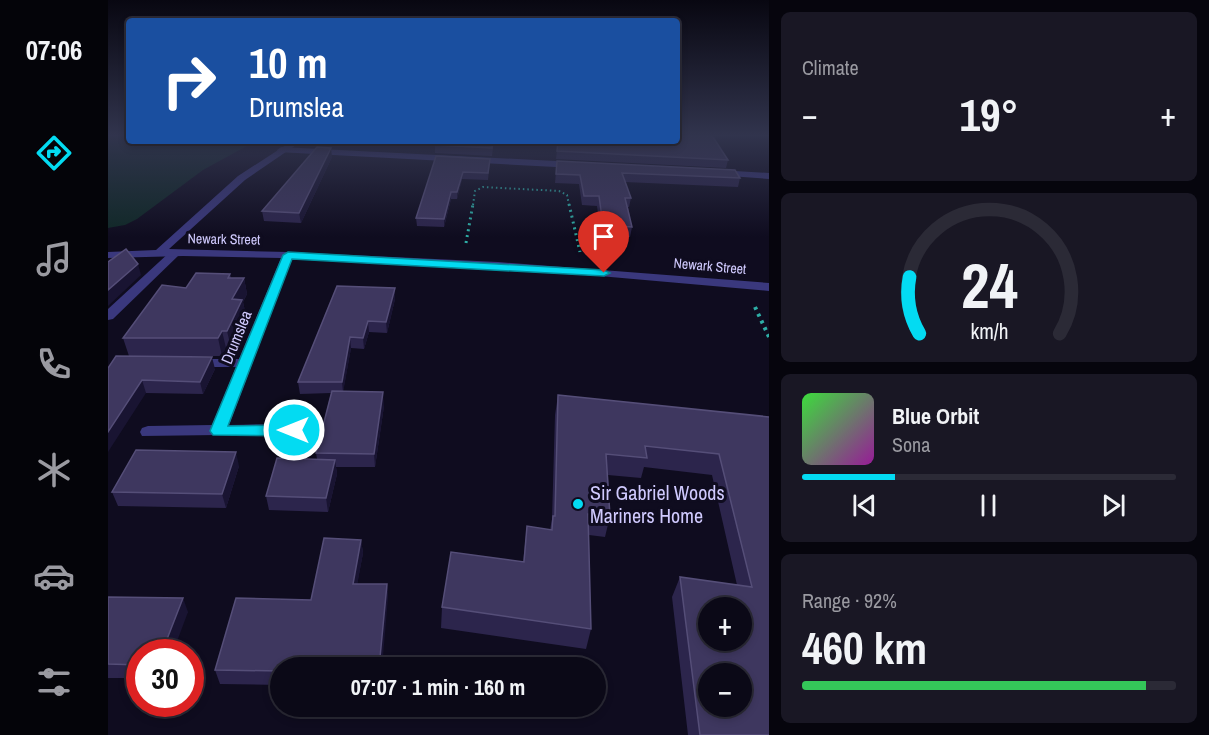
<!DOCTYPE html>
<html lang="en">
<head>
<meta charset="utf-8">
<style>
  :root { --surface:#0b0917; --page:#191724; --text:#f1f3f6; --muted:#9a9aa1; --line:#2b2a36; --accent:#03dbf2 }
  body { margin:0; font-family:"Archivo Narrow",sans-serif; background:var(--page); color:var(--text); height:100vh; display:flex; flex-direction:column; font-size:22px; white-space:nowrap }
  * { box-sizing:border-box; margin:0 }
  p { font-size:20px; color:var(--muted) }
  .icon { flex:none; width:33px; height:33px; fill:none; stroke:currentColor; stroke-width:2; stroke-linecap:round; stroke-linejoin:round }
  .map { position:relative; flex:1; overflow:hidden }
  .drawer { display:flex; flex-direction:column; gap:12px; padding:12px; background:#06050d; width:440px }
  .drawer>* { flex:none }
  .guide { position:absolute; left:18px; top:18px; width:554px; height:126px; border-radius:6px; box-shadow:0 3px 9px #0003,0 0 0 2px var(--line); background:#1a4fa0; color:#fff; overflow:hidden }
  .tools { position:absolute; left:590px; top:597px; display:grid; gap:12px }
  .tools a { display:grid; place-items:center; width:54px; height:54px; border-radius:50%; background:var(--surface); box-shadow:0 3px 9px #0003,0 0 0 2px var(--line); font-size:30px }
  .speed { position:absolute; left:18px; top:639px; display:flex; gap:12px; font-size:30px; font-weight:700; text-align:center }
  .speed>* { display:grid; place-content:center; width:78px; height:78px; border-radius:50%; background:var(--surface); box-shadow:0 3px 9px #0003,0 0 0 2px var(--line); line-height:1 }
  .speed .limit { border:9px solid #d22; background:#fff; color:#111 }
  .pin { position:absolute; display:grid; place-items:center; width:51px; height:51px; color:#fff; margin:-62px -26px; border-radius:50% 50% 50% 0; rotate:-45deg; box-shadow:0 0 6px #0007 }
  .pin .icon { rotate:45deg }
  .me { position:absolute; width:66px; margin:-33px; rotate:270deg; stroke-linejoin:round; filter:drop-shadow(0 0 4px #0008) }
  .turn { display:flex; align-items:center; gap:21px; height:126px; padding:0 24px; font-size:27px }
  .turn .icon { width:78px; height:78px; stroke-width:2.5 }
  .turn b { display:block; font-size:42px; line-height:51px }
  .big { font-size:45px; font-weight:700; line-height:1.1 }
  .drawer .widget { flex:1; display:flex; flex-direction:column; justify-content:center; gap:9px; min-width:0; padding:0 21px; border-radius:9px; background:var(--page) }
  .drawer .dial { align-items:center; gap:0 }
  .dial svg { height:156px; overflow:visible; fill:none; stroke:var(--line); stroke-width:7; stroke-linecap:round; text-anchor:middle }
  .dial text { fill:var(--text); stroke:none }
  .song { display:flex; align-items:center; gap:18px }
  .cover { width:72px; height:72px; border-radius:9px; background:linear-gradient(135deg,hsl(120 70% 55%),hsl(300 70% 35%)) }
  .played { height:6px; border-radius:3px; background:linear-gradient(90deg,var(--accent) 25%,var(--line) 25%) }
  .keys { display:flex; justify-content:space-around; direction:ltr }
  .heat { display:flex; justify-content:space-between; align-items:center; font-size:33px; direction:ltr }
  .charge { height:9px; border-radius:4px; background:linear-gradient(90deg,#34c759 92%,var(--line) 0) }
  .trip { position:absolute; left:162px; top:657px; width:336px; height:60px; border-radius:30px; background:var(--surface); box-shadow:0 3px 9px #0003,0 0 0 2px var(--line); font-weight:700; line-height:60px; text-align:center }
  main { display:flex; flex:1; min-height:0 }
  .tab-bar { display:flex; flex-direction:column; width:108px; justify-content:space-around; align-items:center; background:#040409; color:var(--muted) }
  .tab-bar .icon { width:42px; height:42px }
  .tab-bar .active { color:var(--accent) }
  .tab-bar b { font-size:27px; color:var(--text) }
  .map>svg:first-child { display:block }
</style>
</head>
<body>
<main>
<nav class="tab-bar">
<b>07:06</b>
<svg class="icon active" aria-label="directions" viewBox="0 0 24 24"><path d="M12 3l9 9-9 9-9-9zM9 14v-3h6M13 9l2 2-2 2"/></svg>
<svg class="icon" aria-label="music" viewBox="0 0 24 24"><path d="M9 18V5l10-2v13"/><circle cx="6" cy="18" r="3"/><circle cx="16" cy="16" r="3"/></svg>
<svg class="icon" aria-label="phone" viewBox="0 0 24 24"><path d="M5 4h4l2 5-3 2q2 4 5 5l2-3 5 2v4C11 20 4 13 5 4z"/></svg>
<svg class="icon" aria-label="climate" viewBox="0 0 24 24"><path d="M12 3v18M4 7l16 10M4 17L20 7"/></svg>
<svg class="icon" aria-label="car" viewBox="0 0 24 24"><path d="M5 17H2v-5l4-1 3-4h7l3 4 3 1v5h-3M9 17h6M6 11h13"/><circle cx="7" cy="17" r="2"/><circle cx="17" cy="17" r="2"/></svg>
<svg class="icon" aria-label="filters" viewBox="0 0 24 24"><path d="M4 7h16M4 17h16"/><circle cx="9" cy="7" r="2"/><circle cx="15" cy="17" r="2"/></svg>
</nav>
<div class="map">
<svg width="662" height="735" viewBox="0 0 662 735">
  <rect width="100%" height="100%" fill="#0f0c1f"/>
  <path fill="#102827" d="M0,134h21v7h127l-53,29 -66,49 -12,6 -17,3z"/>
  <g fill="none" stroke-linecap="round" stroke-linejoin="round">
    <path stroke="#2eafa7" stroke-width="2" stroke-dasharray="1.5 3" stroke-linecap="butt" d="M365,205l2,-14 8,-4 76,4 8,4 2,10"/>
    <path stroke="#2eafa7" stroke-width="3" stroke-dasharray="2 4" stroke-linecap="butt" d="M461,204l11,48
      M358,243l7,-39"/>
    <path stroke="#2eafa7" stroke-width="4" stroke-dasharray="3 4.5" stroke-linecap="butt" d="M647,307l15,32"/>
    <path fill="#3a387d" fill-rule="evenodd" d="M173,147l294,15 4,3 -4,3 -297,-16 -1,-2z
      M610,170l52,3v6l-55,-4 -2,-2z
      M67,250l6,3 -2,2 -66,64 -5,1v-11l63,-58z"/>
    <path fill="#3a387d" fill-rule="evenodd" d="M184,141h10l-57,39 -76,69 119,3 210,10 272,21v8l-182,-16 -296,-16 -63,166 65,-1 6,2 2,4 -2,4 -158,2 -2,-4 2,-4 6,-2 64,-1 24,-58h-42l-7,-4 7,-4h45l42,-101 -98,-2 -75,2v-6l48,-2 82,-74z"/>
  </g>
  <path fill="#2c254c" d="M386,141l-2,15 -57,-3v-8z
    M450,141l170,19 -2,8 -170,-9z
    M328,156l54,3 -2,21 -26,-1 -5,20h-6l-7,28 -27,-1 -1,-8z
    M224,157l-31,66 -37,-2 -2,-10z
    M449,161l183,17 -2,9 -113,-5 6,16 -2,9h-1l4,20 -2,10 -29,-2 -4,-29 -15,-1 -3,-21 -24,-1z
    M122,274l1,4h13l3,16 -4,8 3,14 -15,32h-5l-4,8h-93l-6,-18 63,-50z
    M287,288v11l-8,34 -18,-1 -5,17 -13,-1 -8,43 41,15 -9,61h-39l1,7 -9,38 -59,-2 -3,-14 51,-37 -1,-6 15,-60 -31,1 -2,-12z
    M0,368l107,1 -12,25 -57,-1z
    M450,395l212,22v318h-82l-16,-138 8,-20 57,8 -25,-110 -68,-8 -3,11 -33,-3 2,41 -5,21 -16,-2 2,94 -5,20 -145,-21 1,-21 81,-45 4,-36 23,4 2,-11 3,-104z
    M131,466l-13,42 -108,-2 -6,-14z
    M253,540l2,13 -6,31h30l1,14 -108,70v17l-60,-1 -5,-14 96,-70z
    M0,597l80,15 -48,40v26h-32z"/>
  <path fill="#191432" d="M223,148l1,9 -31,66 -2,-10z
    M355,172l-1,7 -5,20v-7z
    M343,192v7l-7,28v-8z
    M30,264l3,11 -33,31v-16z
    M136,278l3,16 -4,8 3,14 -15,32 -4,-17 5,-32z
    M287,288v11l-8,34 -1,-11z
    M260,321l1,11 -5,17 -1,-11z
    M114,331l4,17 -4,8 -4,-18z
    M242,337l1,11 -8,45 -1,-11z
    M104,357l3,12 -12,25 -3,-12z
    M34,380l4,13 -38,59v-20z
    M275,392l1,14 -9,61 -1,-13z
    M128,452l3,14 -13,42 -4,-14z
    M227,460l2,14 -9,38 -2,-14z
    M253,540l2,13 -8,44 -2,-13z
    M279,584l1,14 -6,70h-3z
    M75,598l5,14 -15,40h-11z"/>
  <path fill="#3e375f" stroke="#554e78" stroke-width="1.5" fill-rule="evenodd" d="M568,134h35l17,26 -171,-9 1,-10h118z
    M328,141h57l-1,7 -57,-3z
    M209,147l14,1 -32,65 -37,-2z
    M328,156l54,3 -2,14 -25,-1 -6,20h-6l-7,27 -28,-1z
    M449,161l178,9 5,8 -118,-5 9,25h-6l7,29 -29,-2 -4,-29h-15l-4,-21 -24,-1z
    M18,249l12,15 -30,26v-28z
    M88,273l34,1 -2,4h16l-12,21 10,1 -15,31h-5l-4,7h-95l39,-53 24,3z
    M229,286l58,2 -9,34 -18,-1 -5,17 -13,-1 -8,45h-44z
    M8,356l96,1 -12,25 -58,-2 -34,52v-64z
    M224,391l51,1 -9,62 -58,-1z
    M450,395l212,22v318h-70l-20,-158 72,10 -33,-133 -74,-8 2,12 -41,-4 4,62 -22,-2 3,115 -149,-22 9,-55 73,10 3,-36 25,4 1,-14h2zM600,608h33v32h-33zM600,674h33v32h-33z
    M28,450l100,2 -14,42 -110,-2z
    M169,458l58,2 -9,38 -60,-2z
    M216,538l37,2 -8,44h34l-8,84h-99v3l-65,-1 21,-72 75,2z
    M0,597l75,1 -21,54h-22v13l-32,-1z"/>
  <linearGradient id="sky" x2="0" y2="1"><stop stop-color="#080711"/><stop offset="0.57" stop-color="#31344d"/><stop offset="1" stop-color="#31344d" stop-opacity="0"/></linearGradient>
  <rect width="662" height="237" fill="url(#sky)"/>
  <path fill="#03dbf2" stroke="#028e9d" stroke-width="1.5" d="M180,252l316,18 6,3 -6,3 -312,-17 -64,167 66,-1 8,5 -8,6 -81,-1 -3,-4 73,-176z"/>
  <circle fill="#03dbf2" stroke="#0f0c1f" stroke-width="2" cx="470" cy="504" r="6"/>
  <g text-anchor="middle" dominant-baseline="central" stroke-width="6" stroke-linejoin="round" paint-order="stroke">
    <g font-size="14" fill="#d0cafe" stroke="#0f0c1f">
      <text transform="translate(116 239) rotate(1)">Newark Street</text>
      <text transform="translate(602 266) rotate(5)">Newark Street</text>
    </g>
    <g font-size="16" fill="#d0cafe" stroke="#0f0c1f">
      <text transform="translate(128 337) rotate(-68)">Drumslea</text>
    </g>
    <g font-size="20" fill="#d0cafe" stroke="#0f0c1f" text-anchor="start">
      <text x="482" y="492">Sir Gabriel Woods<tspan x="482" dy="23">Mariners Home</tspan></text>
    </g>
  </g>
</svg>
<div class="tools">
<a>+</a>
<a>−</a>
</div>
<div class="speed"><div class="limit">30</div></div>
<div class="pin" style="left:496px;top:273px;background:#d93025"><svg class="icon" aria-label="arrive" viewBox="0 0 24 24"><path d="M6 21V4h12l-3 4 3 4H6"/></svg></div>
<svg class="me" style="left:186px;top:430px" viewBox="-20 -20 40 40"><circle r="17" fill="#03dbf2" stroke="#fff" stroke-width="3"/><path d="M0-11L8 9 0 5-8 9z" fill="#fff"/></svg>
<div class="trip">07:07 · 1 min · 160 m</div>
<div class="guide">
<div class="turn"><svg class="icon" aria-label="right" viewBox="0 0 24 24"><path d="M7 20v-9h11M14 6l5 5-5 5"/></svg><div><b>10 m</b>Drumslea</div></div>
</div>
</div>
<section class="drawer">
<div class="widget"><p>Climate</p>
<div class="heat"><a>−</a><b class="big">19°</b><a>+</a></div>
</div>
<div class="widget dial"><svg viewBox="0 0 100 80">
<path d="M14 69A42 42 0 1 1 86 69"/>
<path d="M14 69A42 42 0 0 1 9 40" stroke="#03dbf2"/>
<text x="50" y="56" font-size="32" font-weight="700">24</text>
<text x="50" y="72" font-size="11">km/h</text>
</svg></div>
<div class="widget">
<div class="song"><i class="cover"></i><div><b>Blue Orbit</b><p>Sona</p></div></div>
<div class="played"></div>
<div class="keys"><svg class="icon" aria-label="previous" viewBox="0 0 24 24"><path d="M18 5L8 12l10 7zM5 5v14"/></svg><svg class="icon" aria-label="pause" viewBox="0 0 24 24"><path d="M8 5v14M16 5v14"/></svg><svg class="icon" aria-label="next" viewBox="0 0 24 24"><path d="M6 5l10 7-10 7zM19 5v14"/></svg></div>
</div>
<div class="widget"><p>Range · 92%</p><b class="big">460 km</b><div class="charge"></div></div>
</section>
</main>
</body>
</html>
